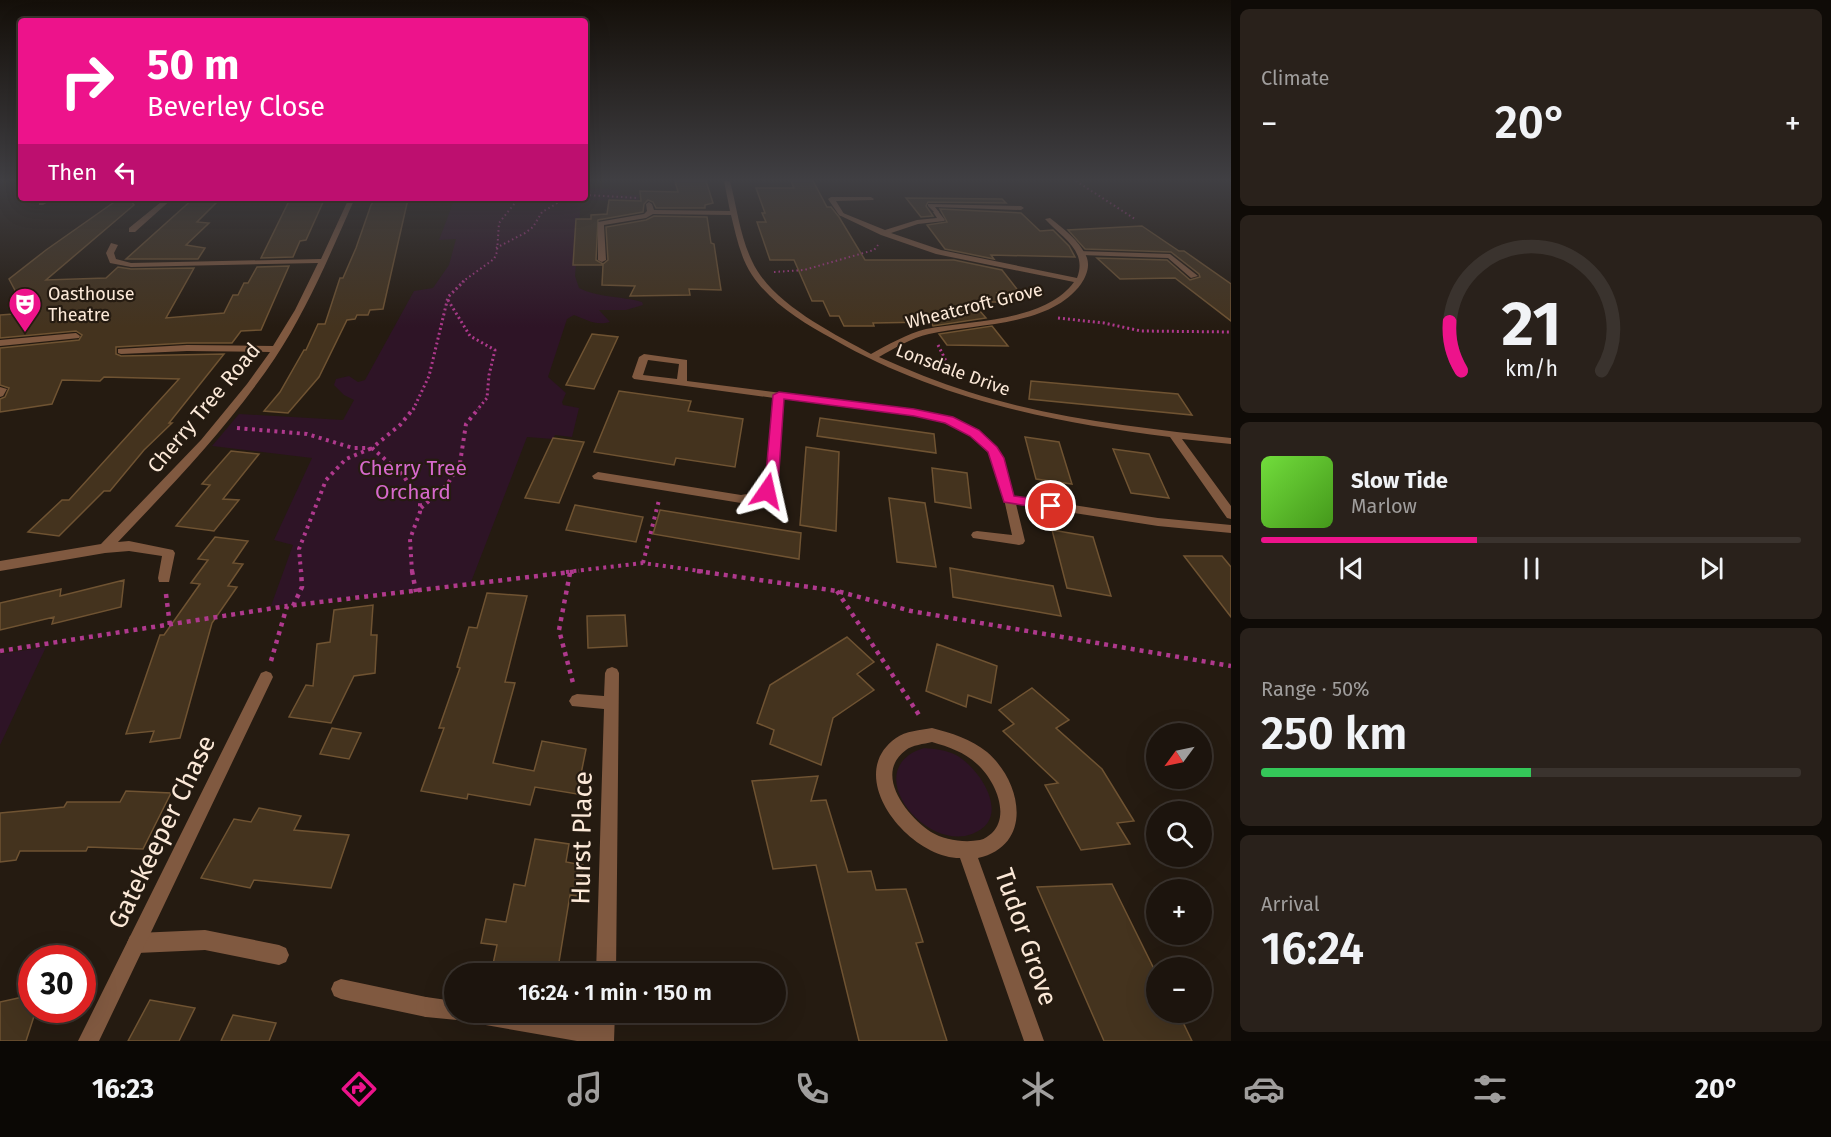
<!DOCTYPE html>
<html lang="en">
<head>
<meta charset="utf-8">
<style>
  :root { --surface:#1c140d; --page:#29211b; --text:#f1f3f6; --muted:#a09e9d; --line:#3a332e; --accent:#ed138b }
  body { margin:0; font-family:"Fira Sans",sans-serif; background:var(--page); color:var(--text); height:100vh; display:flex; flex-direction:column; font-size:22px; white-space:nowrap }
  * { box-sizing:border-box; margin:0 }
  p { font-size:20px; color:var(--muted) }
  .icon { flex:none; width:33px; height:33px; fill:none; stroke:currentColor; stroke-width:2; stroke-linecap:round; stroke-linejoin:round }
  .map { position:relative; flex:1; overflow:hidden }
  .side { display:flex; flex-direction:column; gap:9px; padding:9px; background:#0f0b07; width:600px }
  .side>* { flex:none }
  .banner { position:absolute; left:18px; top:18px; width:570px; height:183px; border-radius:6px; box-shadow:0 6px 24px #0002,0 0 0 2px var(--line); background:#ed138b; color:#fff; overflow:hidden }
  .needle { width:39px; rotate:237deg }
  .buttons { position:absolute; left:1146px; top:723px; display:grid; gap:12px }
  .buttons a { display:grid; place-items:center; width:66px; height:66px; border-radius:50%; background:var(--surface); box-shadow:0 6px 24px #0002,0 0 0 2px var(--line); font-size:30px }
  .speed { position:absolute; left:18px; top:945px; display:flex; gap:12px; font-size:30px; font-weight:700; text-align:center }
  .speed>* { display:grid; place-content:center; width:78px; height:78px; border-radius:50%; background:var(--surface); box-shadow:0 6px 24px #0002,0 0 0 2px var(--line); line-height:1 }
  .speed .limit { border:9px solid #d22; background:#fff; color:#111 }
  .pin { position:absolute; display:grid; place-items:center; width:51px; height:51px; color:#fff; margin:-26px; border:3px solid #fff; border-radius:50%; box-shadow:0 2px 6px #0007 }
  .me { position:absolute; width:66px; margin:-33px; rotate:11deg; stroke-linejoin:round; filter:drop-shadow(0 0 4px #0008) }
  .turn { display:flex; align-items:center; gap:21px; height:126px; padding:0 30px; font-size:27px }
  .turn .icon { width:78px; height:78px; stroke-width:2.5 }
  .turn b { display:block; font-size:42px; line-height:51px }
  .then { display:flex; align-items:center; height:57px; padding:0 30px; background:#0003; gap:12px; font-size:22px }
  .big { font-size:45px; font-weight:600; line-height:1.1 }
  .side .widget { flex:1; display:flex; flex-direction:column; justify-content:center; gap:9px; min-width:0; padding:0 21px; border-radius:9px; background:var(--page) }
  .side .dial { align-items:center; gap:0 }
  .dial svg { height:156px; overflow:visible; fill:none; stroke:var(--line); stroke-width:7; stroke-linecap:round; text-anchor:middle }
  .dial text { fill:var(--text); stroke:none }
  .song { display:flex; align-items:center; gap:18px }
  .cover { width:72px; height:72px; border-radius:9px; background:linear-gradient(135deg,hsl(100 70% 55%),hsl(100 70% 35%)) }
  .played { height:6px; border-radius:3px; background:linear-gradient(90deg,var(--accent) 40%,var(--line) 40%) }
  .keys { display:flex; justify-content:space-around; direction:ltr }
  .heat { display:flex; justify-content:space-between; align-items:center; font-size:33px; direction:ltr }
  .charge { height:9px; border-radius:4px; background:linear-gradient(90deg,#34c759 50%,var(--line) 0) }
  .trip { position:absolute; left:444px; top:963px; width:342px; height:60px; border-radius:30px; background:var(--surface); box-shadow:0 6px 24px #0002,0 0 0 2px var(--line); font-weight:600; line-height:60px; text-align:center }
  .tabs { display:flex; height:96px; justify-content:space-around; align-items:center; background:#0b0805; color:var(--muted) }
  .tabs .icon { width:42px; height:42px }
  .tabs .current { color:var(--accent) }
  .tabs b { font-size:27px; color:var(--text) }
  main { display:flex; flex:1; min-height:0 }
  .map>svg:first-child { display:block }
</style>
</head>
<body>
<main>
<div class="map">
<svg width="1231" height="1041" viewBox="0 0 1231 1041">
  <rect width="100%" height="100%" fill="#251b11"/>
  <path fill="#2e1426" d="M585,188l35,2 -1,5h20v6l-58,-1 -6,76 4,12c19,10 43,8 63,14l1,3 -17,5h-27l11,12c-14,4 -23,-2 -36,-7l-7,4 -19,58 18,16 -4,9 1,3 16,3 -7,29 -17,-2 -2,4 -26,-2 -56,145 -200,24 22,-61 -19,-5 38,-82 -100,-12 27,-32 104,6 11,-20 -10,-5 -10,-10 2,-6 13,-3 9,6 7,-2 49,-89 19,-3 16,-23 7,-26 -17,1 16,-42h130z
    M46,647l-46,98v-91z
    M924,748c11,1 22,2 32,7 25,14 57,64 16,79 -48,18 -114,-66 -48,-86z"/>
  <path fill="#44331e" stroke="#6f5332" stroke-width="1.5" d="M675,181h31l7,22 -8,2v3h-49l-3,-6 -5,-2 -4,4 -1,8 -45,8 -2,40 7,4 5,-4 -2,-33 40,-7 8,-4 53,1 4,26 3,1 7,46 -32,-1 1,6 -60,1 5,-10 -33,-1 1,-20h-30l3,-46h15v-4l16,-1 2,-14 32,1 -1,-10 38,1z
    M791,181h22l14,26h4l8,10 26,43h89l48,10 18,23h-23l7,9h-32l14,16 -53,8 -2,-4 -58,1 1,3h-30l-5,-10h-9l-7,-15h-11l-18,-41h-24l-13,-38h9l-4,-9h3l-9,-25h38z
    M120,198h9l5,7 -88,75 60,-2 12,-11 13,2 63,-1 -28,50 58,-5 9,-18h5l6,-12h4l9,-16 32,-1 -28,64 -20,1 -9,12h-45l-71,4v7l5,2 103,-2 -55,69h3l-28,27 -34,41h-6l-45,45 -31,-4 34,-32h7l110,-121 -75,-2 -4,4 -38,-1 -10,24 -52,8v-13l5,-2 4,-9 -9,-3v-37l79,-8 3,-5 -6,-4 -76,7v-23l27,-2 -18,-34 37,-29z
    M194,198h27l-24,24 12,1 -23,22 19,3 -7,11h-72z
    M906,198l96,1 4,4 -78,-1 -2,4 7,10 -12,1z
    M408,199l-25,110 -13,1 -2,5h-11l-2,4 -8,1 -28,57 -31,36 -24,-2 16,-19 24,-42h2l12,-26h7l15,-46h3l13,-30 15,-43 2,-3z
    M324,200l-18,40 -6,1 -7,16 -32,1 28,-57z
    M940,209l81,4 19,18 13,-1 16,16 6,11 -84,-2 3,4 -49,-10 -18,-24 20,-3z
    M1142,226l37,25h5l47,33v37l-56,-43 -55,1 -23,-21 70,2 23,20 10,-3 -1,-3 -28,-22 -86,-3 -17,-19z
    M992,326l16,20 -61,-1 -8,-11z
    M592,334l26,3 -24,52 -28,-4z
    M1031,381l147,13 14,21 -163,-16z
    M619,391l72,10 -3,10 55,8 -8,48 -59,-9 -2,7 -80,-13z
    M820,418l114,16 2,19 -119,-17z
    M1025,437l34,5 13,42 -36,-5z
    M553,438l31,4 -25,61 -34,-5z
    M806,447l33,5 -3,79 -36,-6z
    M1113,449l36,5 20,44 -38,-5z
    M231,451l28,3 -36,45 16,1 -25,31 -38,-5 34,-41 -8,-1z
    M932,468l35,5 4,35 -36,-6z
    M889,498l36,5 11,64 -39,-5z
    M575,505l68,12 -7,25 -70,-12z
    M660,510l141,23 -2,26 -146,-25z
    M1052,530l41,7 18,59 -44,-8z
    M215,537l33,4 -15,22 10,1 -15,22 9,1 -25,36 -32,115 -30,4 4,-11 -28,3 34,-99h4l36,-51 -9,-1 17,-23 -10,-1z
    M1184,556h38l9,11v50z
    M950,568l103,18 8,30 -108,-19z
    M124,580l-3,27 -69,17 2,-7 -54,13v-27l61,-14 -1,7z
    M487,593l40,3 -22,86 10,1 -22,80 41,8 8,-30 44,8 -9,45 -42,-7 -5,18 -62,-11 -1,5 -46,-8 23,-63h-5l21,-60 -3,-1 12,-40 8,1z
    M373,605l-2,30h6l-2,38 -21,3 -23,47 -42,-6 17,-32 7,1 4,-42 13,-2 4,-32z
    M625,615l2,31 -39,2 -1,-32z
    M847,637l27,25 -17,12 17,16 -41,28 -12,47 -51,-21 4,-14 -17,-7 13,-38z
    M937,644l60,22 -6,37 -23,-8 -2,12 -40,-16z
    M1032,688l37,32 -13,8 46,41 32,52 -17,2 13,21 -49,6 -36,-65 13,-2 -55,-52 11,-7 -15,-14z
    M332,728l29,5 -12,26 -29,-5z
    M818,776l-7,25 15,-1 22,72 23,-1 5,19 30,-1 17,53 -7,1 31,98h-88l-43,-176 -43,4 -21,-88z
    M126,791l45,2 -28,56 -55,-2 -2,4h-66l-4,9 -16,2v-49l64,-6 3,-5h53z
    M259,808l42,8 -7,14 55,5 -18,53 -77,-8 -4,8 -49,-10 33,-59 17,3z
    M535,839l34,5 -3,18 17,3 -4,31 -9,-1 -13,79h-66l6,-29 -16,-2 5,-24 20,3 8,-38 11,2z
    M1112,884l44,89v39h22l14,29h-88l-67,-154z
    M32,995v15h4l-10,31h-26v-39z
    M150,1000l45,8 -16,33h-51z
    M233,1015l43,8 -7,18h-48z"/>
  <g fill="none" stroke-linecap="round" stroke-linejoin="round">
    <path stroke="#af398d" stroke-width="2" stroke-dasharray="1.5 3" stroke-linecap="butt" d="M1076,181l59,38
      M585,195l53,3
      M496,248l29,-15 8,-6 9,-15 24,-14
      M774,272l30,-2 70,-20 4,-5
      M462,282l32,-23 3,-7 2,-29 20,-25"/>
    <path stroke="#af398d" stroke-width="3" stroke-dasharray="2 3" stroke-linecap="butt" d="M448,300l22,36 25,14 -6,25 -2,23 -10,12
      M1058,318l46,5 37,8 90,1
      M938,345l14,28
      M413,410l16,-34 19,-79 16,-16"/>
    <path stroke="#af398d" stroke-width="4" stroke-dasharray="3 4.5" stroke-linecap="butt" d="M237,428l70,6 46,14h15
      M421,508l26,-23 13,-22 6,-39 13,-16
      M643,563l16,-63
      M301,572l-2,-23 27,-69 20,-21 26,-11
      M412,572l-2,-33 10,-27v-11l-17,-26 -31,-27 28,-23 14,-17
      M566,572l77,-9 64,9"/>
    <path stroke="#af398d" stroke-width="4.5" stroke-dasharray="4 5" stroke-linecap="butt" d="M412,571l4,21
      M697,571l140,20 74,20 320,55
      M570,573l-11,57 14,53
      M837,591l84,127
      M166,594l4,32
      M293,606l9,-19 -1,-16
      M0,651l287,-45
      M271,661l16,-55 292,-35"/>
    <path fill="#805940" fill-rule="evenodd" d="M871,197l3,2 -1,1 -37,1 8,13 -3,2 -2,-1 -11,-16 3,-2z
      M928,204l93,2 3,2 -3,2 -86,-3 4,5 -3,2 -8,-8z
      M1078,251l92,3 28,22 -7,2 -23,-20 -87,-3 -4,-2z
      M0,387l7,2 -4,7 -3,1z
      M205,930l74,15 7,3 3,7 -3,7 -7,3 -74,-15 -68,3 -7,-3 -3,-7 3,-7 7,-3z
      M341,979l85,18 7,3 3,7 -3,7 -7,3 -85,-18 -7,-3 -3,-7 3,-7z"/>
    <path fill="#805940" fill-rule="evenodd" d="M724,181h6c7,27 10,55 22,80 19,42 80,72 119,93 18,-10 36,-20 55,-25 45,-9 119,-7 148,-47l-138,-28 -55,-19 -42,-20v-2h4l42,17 32,-10 20,-2 -4,-6 5,-1 7,9 -1,1 -26,3 -27,9 50,17 136,28c11,-28 -16,-41 -32,-59l5,-1c14,11 30,23 37,40 3,9 -1,19 -6,26 -31,43 -105,39 -152,50 -18,4 -34,14 -50,23 29,13 59,25 90,35 84,27 174,36 262,46v6l-49,-5 49,67v13l-4,-1 -57,-81c-118,-15 -233,-38 -337,-98 -30,-16 -62,-36 -81,-64 -12,-18 -16,-40 -21,-60l-78,-1 -7,4 -42,7 2,35 -4,2 -4,-2v-38l46,-8 3,-3 -1,-7 3,-2 3,2 2,6 76,1z
      M47,198h8l-12,7h-4v-2z
      M166,198h7l-38,34h-6v-4z
      M349,198h6c-24,54 -47,110 -80,160 -45,67 -102,126 -157,184l11,-1 44,9 2,3 -6,29h-10l-1,-4 4,-22 -33,-5 -24,2 -105,18v-10l101,-17 100,-104 46,-56 23,-32 -83,-1 -66,3 -3,-1v-4l69,-4 86,1 22,-36 23,-47 -187,4 -21,-4 -4,-10 5,-10 7,2 -4,8 2,6 15,4 190,-4z
      M76,333l4,3 -1,2 -79,8v-6z
      M644,354l43,6v21l227,29c59,12 85,23 100,86l144,22 73,7v8l-73,-7 -142,-22 9,37 -2,3 -4,1 -46,-7 -2,-3 2,-3 4,-1 35,4 -10,-45 -13,-36 -11,-12 -16,-12 -21,-8 -27,-6 -130,-17 -7,86 -11,13 -25,5 -147,-24 -2,-3 6,-4 143,23 17,-3 7,-8 9,-86 -140,-19 -2,-2 7,-20zM648,360l31,4 -2,15 -34,-4z
      M612,667l5,2 2,4 -3,301h-20l8,-265 -32,-3 -3,-5 3,-5 5,-2 27,2 1,-23 2,-4z
      M266,671l5,2 2,4 -174,364h-21l183,-368z
      M932,728c19,5 39,11 55,24 35,30 47,93 -9,106l66,183h-20l-64,-183c-51,0 -118,-82 -64,-120 9,-7 25,-8 36,-10zM932,742c17,5 32,10 45,22 17,15 34,50 15,69 -4,3 -7,6 -12,7 -16,3 -36,0 -49,-8 -24,-16 -58,-58 -25,-82 6,-5 18,-6 26,-8z
      M426,997l28,4v11h74l66,11 1,-11h20l-1,29h-37l-120,-21 -31,-3 -7,-3 -3,-7 3,-7z"/>
  </g>
  <linearGradient id="sky" x2="0" y2="1"><stop stop-color="#140f09"/><stop offset="0.55" stop-color="#403f43"/><stop offset="1" stop-color="#403f43" stop-opacity="0"/></linearGradient>
  <rect width="1231" height="327" fill="url(#sky)"/>
  <path fill="#ed138b" stroke="#9a0c5a" stroke-width="1.5" d="M779,392l135,17 39,8 26,13 18,17 7,11 10,38 37,5 7,5 -7,4 -47,-8 -16,-50 -18,-16 -25,-13 -31,-7 -130,-17 -6,86 -6,9h-9l-2,-3 4,-6 8,-90z"/>
  <defs>
    <symbol id="theatre-pin" viewBox="-11 -11 22 30"><path d="M0 17L-7.5 6A9.5 9.5 0 1 1 7.5 6Z" fill="#ed138b" stroke="#251b11"/><path d="M-5-5.5Q0-4 5-5.5V0Q5 5 0 6Q-5 5-5 0ZM-3.3-2.5H-1v1.5H-3.3ZM1-2.5H3.3v1.5H1ZM-2.8 1Q0 5.5 2.8 1Z" fill="#fff"/></symbol>
  </defs>
  <g fill-rule="evenodd">
    <use href="#theatre-pin" x="6" y="285" width="38" height="52"/>
  </g>
  <g text-anchor="middle" dominant-baseline="central" stroke-width="4.5" stroke-linejoin="round" paint-order="stroke">
    <g font-size="18" fill="#fce9d8" stroke="#251b11" text-anchor="start">
      <text x="48" y="294">Oasthouse<tspan x="48" dy="21">Theatre</tspan></text>
    </g>
    <g font-size="18" fill="#fce9d8" stroke="#251b11">
      <text transform="translate(974 306) rotate(-14)">Wheatcroft Grove</text>
      <text transform="translate(953 370) rotate(20)">Lonsdale Drive</text>
    </g>
    <g font-size="21" fill="#fce9d8" stroke="#251b11">
      <text transform="translate(204 408) rotate(-50)">Cherry Tree Road</text>
    </g>
    <g font-size="21" fill="#d769cc" stroke="#251b11">
      <text x="413" y="468">Cherry Tree<tspan x="413" dy="24">Orchard</tspan></text>
    </g>
    <g font-size="26" fill="#fce9d8" stroke="#251b11">
      <text transform="translate(162 832) rotate(-64)">Gatekeeper Chase</text>
      <text transform="translate(582 838) rotate(-89)">Hurst Place</text>
      <text transform="translate(1026 937) rotate(71)">Tudor Grove</text>
    </g>
  </g>
</svg>
<div class="buttons">
<a><svg class="needle" viewBox="-14 -14 28 28"><path d="M0-13l5 13h-10z" fill="#e53935"/><path d="M0 13l5-13h-10z" fill="#a09e9d"/></svg></a>
<a><svg class="icon" aria-label="search" viewBox="0 0 24 24"><circle cx="10" cy="10" r="6"/><path d="M15 15l6 6"/></svg></a>
<a>+</a>
<a>−</a>
</div>
<div class="speed"><div class="limit">30</div></div>
<div class="pin" style="left:1051px;top:506px;background:#d93025"><svg class="icon" aria-label="arrive" viewBox="0 0 24 24"><path d="M6 21V4h12l-3 4 3 4H6"/></svg></div>
<svg class="me" style="left:767px;top:491px" viewBox="-20 -20 40 40"><path d="M0-17L14 15 0 8-14 15z" fill="#ed138b" stroke="#fff" stroke-width="4"/></svg>
<div class="trip">16:24 · 1 min · 150 m</div>
<div class="banner">
<div class="turn"><svg class="icon" aria-label="right" viewBox="0 0 24 24"><path d="M7 20v-9h11M14 6l5 5-5 5"/></svg><div><b>50 m</b>Beverley Close</div></div>
<div class="then">Then<svg class="icon" aria-label="left" viewBox="0 0 24 24"><path d="M17 20v-9H6M10 6l-5 5 5 5"/></svg></div>
</div>
</div>
<section class="side">
<div class="widget"><p>Climate</p>
<div class="heat"><a>−</a><b class="big">20°</b><a>+</a></div>
</div>
<div class="widget dial"><svg viewBox="0 0 100 80">
<path d="M14 69A42 42 0 1 1 86 69"/>
<path d="M14 69A42 42 0 0 1 8 44" stroke="#ed138b"/>
<text x="50" y="56" font-size="32" font-weight="700">21</text>
<text x="50" y="72" font-size="11">km/h</text>
</svg></div>
<div class="widget">
<div class="song"><i class="cover"></i><div><b>Slow Tide</b><p>Marlow</p></div></div>
<div class="played"></div>
<div class="keys"><svg class="icon" aria-label="previous" viewBox="0 0 24 24"><path d="M18 5L8 12l10 7zM5 5v14"/></svg><svg class="icon" aria-label="pause" viewBox="0 0 24 24"><path d="M8 5v14M16 5v14"/></svg><svg class="icon" aria-label="next" viewBox="0 0 24 24"><path d="M6 5l10 7-10 7zM19 5v14"/></svg></div>
</div>
<div class="widget"><p>Range · 50%</p><b class="big">250 km</b><div class="charge"></div></div>
<div class="widget"><p>Arrival</p><b class="big">16:24</b></div>
</section>
</main>
<nav class="tabs">
<b>16:23</b>
<svg class="icon current" aria-label="directions" viewBox="0 0 24 24"><path d="M12 3l9 9-9 9-9-9zM9 14v-3h6M13 9l2 2-2 2"/></svg>
<svg class="icon" aria-label="music" viewBox="0 0 24 24"><path d="M9 18V5l10-2v13"/><circle cx="6" cy="18" r="3"/><circle cx="16" cy="16" r="3"/></svg>
<svg class="icon" aria-label="phone" viewBox="0 0 24 24"><path d="M5 4h4l2 5-3 2q2 4 5 5l2-3 5 2v4C11 20 4 13 5 4z"/></svg>
<svg class="icon" aria-label="climate" viewBox="0 0 24 24"><path d="M12 3v18M4 7l16 10M4 17L20 7"/></svg>
<svg class="icon" aria-label="car" viewBox="0 0 24 24"><path d="M5 17H2v-5l4-1 3-4h7l3 4 3 1v5h-3M9 17h6M6 11h13"/><circle cx="7" cy="17" r="2"/><circle cx="17" cy="17" r="2"/></svg>
<svg class="icon" aria-label="filters" viewBox="0 0 24 24"><path d="M4 7h16M4 17h16"/><circle cx="9" cy="7" r="2"/><circle cx="15" cy="17" r="2"/></svg>
<b>20°</b>
</nav>
</body>
</html>
